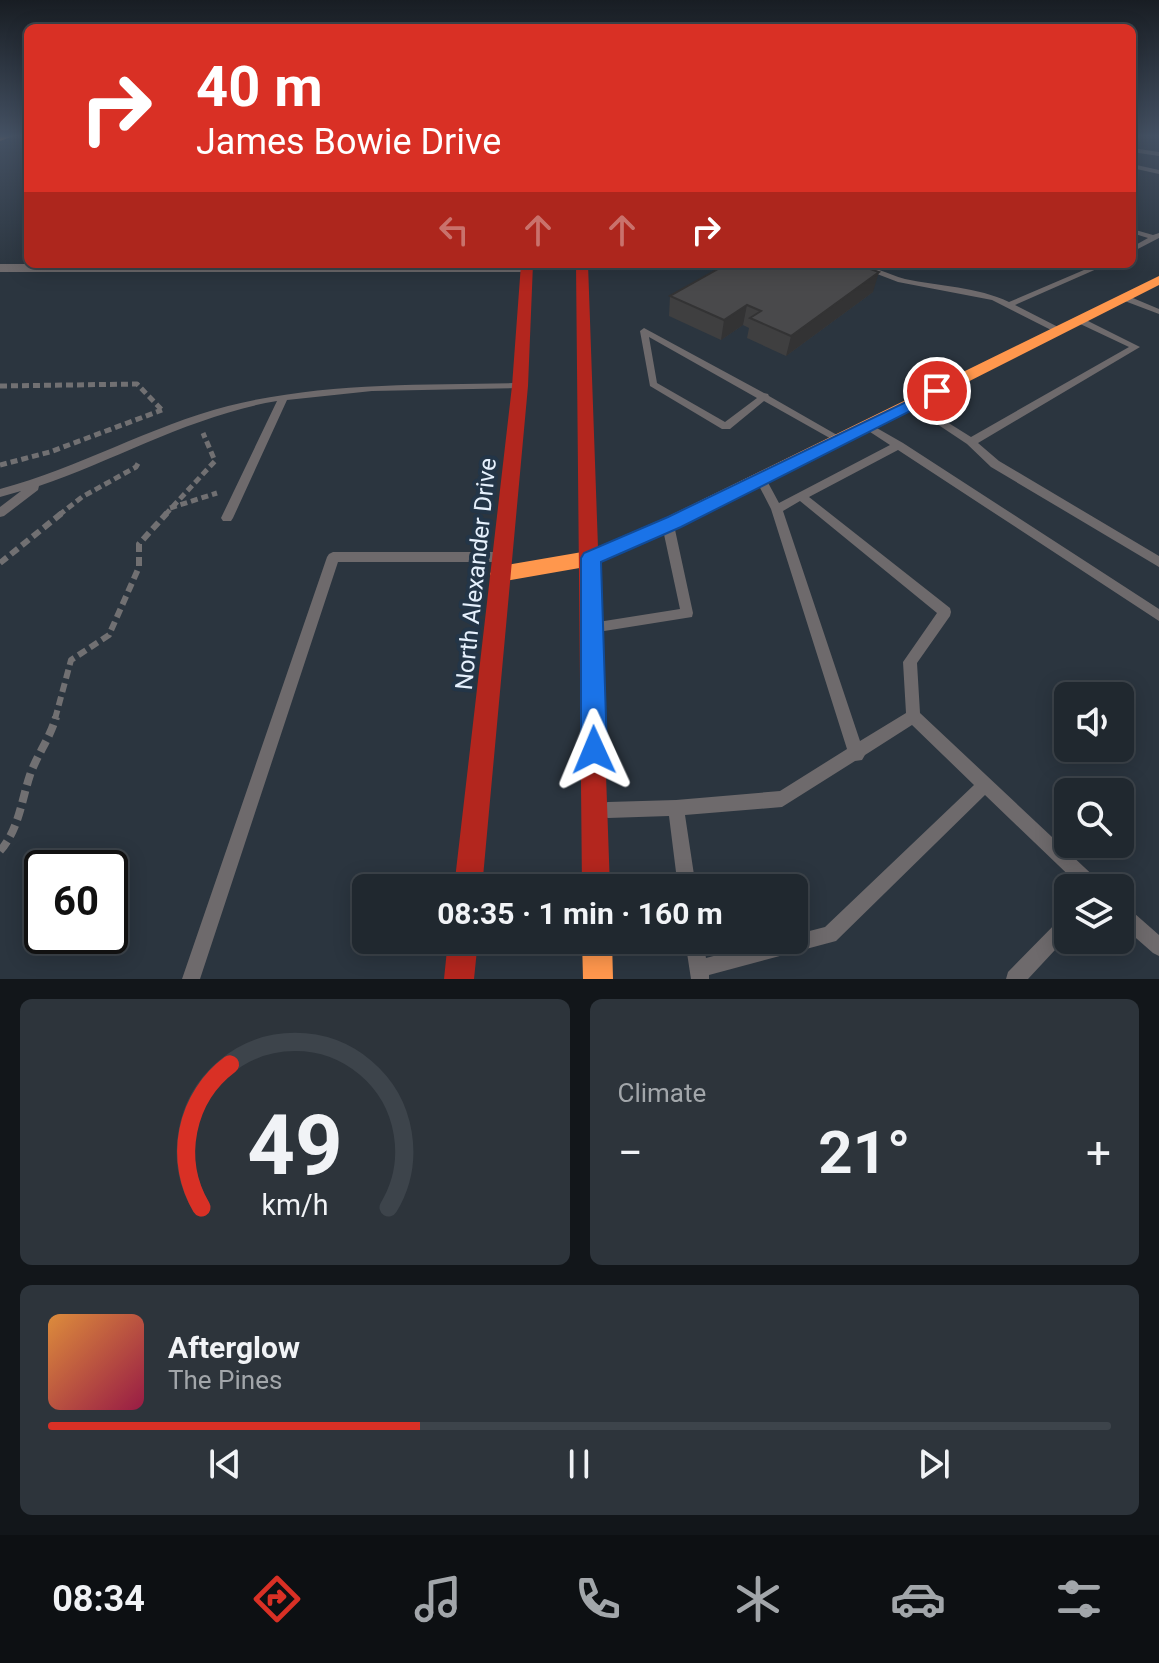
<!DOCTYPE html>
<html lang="en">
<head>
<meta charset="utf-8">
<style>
  :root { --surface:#20282f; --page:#2d343b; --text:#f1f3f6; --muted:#a2a6aa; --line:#3d444b; --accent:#d93025 }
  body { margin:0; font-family:Roboto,sans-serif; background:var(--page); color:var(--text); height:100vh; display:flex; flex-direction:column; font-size:30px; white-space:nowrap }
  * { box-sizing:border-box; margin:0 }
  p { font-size:26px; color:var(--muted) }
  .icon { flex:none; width:44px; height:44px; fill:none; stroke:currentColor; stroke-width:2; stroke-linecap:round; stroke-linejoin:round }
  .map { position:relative; height:979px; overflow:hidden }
  .drawer { display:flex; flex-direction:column; gap:20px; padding:20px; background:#12161a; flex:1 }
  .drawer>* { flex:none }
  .hud { position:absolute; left:24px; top:24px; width:1112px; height:244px; border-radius:12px; box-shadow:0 4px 20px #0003,0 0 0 2px var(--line); background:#d93025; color:#fff; overflow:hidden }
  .buttons { position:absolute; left:1054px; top:682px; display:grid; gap:16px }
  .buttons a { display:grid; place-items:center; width:80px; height:80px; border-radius:12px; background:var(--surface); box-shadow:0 4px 20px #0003,0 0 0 2px var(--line); font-size:40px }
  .speed { position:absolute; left:24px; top:850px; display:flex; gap:16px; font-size:40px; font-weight:700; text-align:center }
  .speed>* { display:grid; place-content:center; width:104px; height:104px; border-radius:50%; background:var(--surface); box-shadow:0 4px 20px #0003,0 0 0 2px var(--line); line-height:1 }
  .speed .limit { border:4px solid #111; border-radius:12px; background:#fff; color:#111 }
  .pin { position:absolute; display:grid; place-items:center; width:68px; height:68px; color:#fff; margin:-34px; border:4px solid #fff; border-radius:50%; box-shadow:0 2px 8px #0007 }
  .me { position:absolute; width:88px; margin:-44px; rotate:359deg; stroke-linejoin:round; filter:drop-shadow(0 0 6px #0008) }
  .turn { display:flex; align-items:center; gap:28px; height:168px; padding:0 40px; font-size:36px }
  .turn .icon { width:104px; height:104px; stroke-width:2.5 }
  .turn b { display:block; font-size:56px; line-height:68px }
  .lanes { display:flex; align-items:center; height:76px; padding:0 40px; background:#0003; justify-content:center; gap:40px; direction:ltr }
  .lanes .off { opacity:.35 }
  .big { font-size:60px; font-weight:700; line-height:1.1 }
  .drawer .tile { flex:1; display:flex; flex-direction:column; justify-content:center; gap:12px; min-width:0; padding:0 28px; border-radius:12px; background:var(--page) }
  .drawer .dial { align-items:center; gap:0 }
  .dial svg { height:208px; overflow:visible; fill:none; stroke:var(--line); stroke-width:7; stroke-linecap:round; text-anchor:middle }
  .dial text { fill:var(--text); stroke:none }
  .song { display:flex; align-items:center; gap:24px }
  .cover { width:96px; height:96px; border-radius:12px; background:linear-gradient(135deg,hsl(30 70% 55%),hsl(340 70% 35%)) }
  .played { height:8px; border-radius:4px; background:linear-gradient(90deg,var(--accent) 35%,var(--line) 35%) }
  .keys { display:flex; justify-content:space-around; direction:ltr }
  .heat { display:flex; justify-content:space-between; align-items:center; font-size:44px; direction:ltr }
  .drawer .tiles { flex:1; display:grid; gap:20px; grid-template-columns:1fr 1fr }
  .tile:last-child { grid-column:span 2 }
  .trip { position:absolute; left:352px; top:874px; width:456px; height:80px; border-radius:12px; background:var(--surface); box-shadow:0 4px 20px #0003,0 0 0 2px var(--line); font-weight:700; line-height:80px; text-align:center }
  .menu { display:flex; height:128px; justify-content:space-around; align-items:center; background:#0d1013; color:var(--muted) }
  .menu .icon { width:56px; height:56px }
  .menu .current { color:var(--accent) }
  .menu b { font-size:36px; color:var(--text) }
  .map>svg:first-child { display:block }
</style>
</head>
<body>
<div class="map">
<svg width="1159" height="979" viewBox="0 0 1159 979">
  <rect width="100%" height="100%" fill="#2b353f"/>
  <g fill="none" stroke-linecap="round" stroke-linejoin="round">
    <path stroke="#717072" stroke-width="5" stroke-dasharray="7 4" stroke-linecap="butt" d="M0,386l137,-2 25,26
      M0,465l50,-13 112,-42
      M170,508l47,-15
      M59,515l23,-18 54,-30 4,-7
      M165,515l50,-54 -12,-28"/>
    <path stroke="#717072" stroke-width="6" stroke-dasharray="9 5" stroke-linecap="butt" d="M0,563l62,-50
      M55,719l16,-59 38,-25 30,-68v-23l28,-31"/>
    <path stroke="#717072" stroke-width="8" stroke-dasharray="12 6" stroke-linecap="butt" d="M0,851c19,-22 21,-49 30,-76 7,-20 20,-37 26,-58"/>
    <path fill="#6e6a6c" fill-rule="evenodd" d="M1132,148l27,4v4l-27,-4z
      M1132,164l27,6v4l-27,-6z
      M1132,229l21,6 6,-2v5l-27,14v-5l16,-9 -16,-5z
      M851,264c19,0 36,10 54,15 34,7 73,8 104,23l89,-38h10l-93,41 47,24v4l-3,1 -67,-34 -94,-18z
      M1122,296h6l31,13v5l-37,-14z
      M1076,318h6l58,29 -162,96 21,18 160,95v11l-168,-100 -24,-23 -60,-40 5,-3 3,1 56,35 158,-90 -53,-25z
      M644,328l120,65 4,1 1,2 75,43 -1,2h-8l-71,-40 -34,28h-8l-72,-43 -10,-55zM649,337l108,61 -32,24 -68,-39z
      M518,383l3,1v4l-149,3 -85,9 -54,118 -2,3h-8l-2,-3 56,-117c-84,14 -159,58 -238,85l-1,4 -34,26 -4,1v-10l21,-16 -21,6v-8c79,-21 150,-63 228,-83 95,-24 193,-21 290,-23z
      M868,423l35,20 256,166v12l-261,-171 -89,47 141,111 1,4 -1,4 -33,47 3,50 180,169 3,6h-21l-97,-93 -149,146 -127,34v4h-18l-6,-39h18l3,18 69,-18h19v-5l31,-8 149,-142 -62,-60 -47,30 -3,5 -7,1 -73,46 -97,8 11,73h-18l-9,-72 -61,2 -6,-2 -2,-6 2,-6 6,-2 68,-2 104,-9 67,-42 -76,-240 -15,-29 1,-3h8l14,26 111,-58 -26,-17 -1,-2 1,-2zM800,501l137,112 -34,49 3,51 -46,28 -77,-230z
      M668,521l4,1 2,3 19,88 -1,4 -94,15 -5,-1 -2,-4 2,-4 5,-1 82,-13 -18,-84 2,-3z
      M333,552h166l4,2 2,3 -2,3 -4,2h-161l-138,417h-18l145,-422 2,-3z
      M1120,903l6,3 33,29v21l-6,-3 -33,-29z
      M1068,914v22l-40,43h-22l2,-7 54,-55z"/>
    <path fill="#6e6a6c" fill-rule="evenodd" d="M0,264h529l5,4 -7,4h-527z"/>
    <path fill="#ff974d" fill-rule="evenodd" d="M0,135h16l-16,6z
      M1159,276v9l-478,242 -90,39 -91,16 -7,-2 -3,-6 3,-6 7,-2 88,-15 79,-34z
      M582,940h30l1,39h-30z"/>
    <path fill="#b3261e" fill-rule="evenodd" d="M521,264h12l-5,122 -46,502h-28l58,-502z
      M576,264h12l22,624h-28z
      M448,940h30l-4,39h-30z"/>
  </g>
  <path fill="#3f3f40" d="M873,292l-87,64 -39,-18 2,-10 -6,-3 -22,15 -52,-24 1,-20z"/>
  <path fill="#333334" d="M879,272l-6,20 -87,64 5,-20z
    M747,305l-4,20 -22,15 3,-20z"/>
  <path fill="#49494b" stroke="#333334" stroke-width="2" d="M727,264h129l23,8 -88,64 -41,-18 11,-7 -14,-6 -23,15 -54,-24z"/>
  <linearGradient id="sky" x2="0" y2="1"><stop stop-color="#181d23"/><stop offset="0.5" stop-color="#445163"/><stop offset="1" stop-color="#445163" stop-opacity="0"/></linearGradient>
  <rect width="1159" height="272" fill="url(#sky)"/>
  <path fill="#1a73e8" stroke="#114b97" stroke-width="2" d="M937,387l5,1v7l-261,132 -80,35 6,188 -4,9 -9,3 -9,-3 -4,-9v-192l3,-5 84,-36z"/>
  <g text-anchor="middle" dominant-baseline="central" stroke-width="8" stroke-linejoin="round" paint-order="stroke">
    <g font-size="24" fill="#e6f1fd" stroke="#233547">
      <text transform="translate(476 574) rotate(-84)">North Alexander Drive</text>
    </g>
  </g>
</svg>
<div class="buttons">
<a><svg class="icon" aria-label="sound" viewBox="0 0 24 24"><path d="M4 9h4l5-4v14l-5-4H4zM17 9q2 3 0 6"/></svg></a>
<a><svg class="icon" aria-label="search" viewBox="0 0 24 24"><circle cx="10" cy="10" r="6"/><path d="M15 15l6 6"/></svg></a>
<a><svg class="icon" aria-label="layers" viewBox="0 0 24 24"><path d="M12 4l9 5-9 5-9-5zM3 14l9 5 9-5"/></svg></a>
</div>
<div class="speed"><div class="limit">60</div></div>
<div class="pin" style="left:937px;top:391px;background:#d93025"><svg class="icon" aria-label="arrive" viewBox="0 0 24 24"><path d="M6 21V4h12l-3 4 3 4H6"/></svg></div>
<svg class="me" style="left:594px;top:750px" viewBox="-20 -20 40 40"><path d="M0-17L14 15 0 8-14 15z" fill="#1a73e8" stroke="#fff" stroke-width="4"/></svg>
<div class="trip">08:35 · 1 min · 160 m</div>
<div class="hud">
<div class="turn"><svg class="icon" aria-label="right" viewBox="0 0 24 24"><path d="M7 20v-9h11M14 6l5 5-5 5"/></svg><div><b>40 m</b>James Bowie Drive</div></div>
<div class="lanes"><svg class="icon off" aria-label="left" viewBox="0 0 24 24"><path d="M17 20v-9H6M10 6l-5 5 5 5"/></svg><svg class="icon off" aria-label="ahead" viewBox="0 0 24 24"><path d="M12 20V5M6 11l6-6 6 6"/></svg><svg class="icon off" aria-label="ahead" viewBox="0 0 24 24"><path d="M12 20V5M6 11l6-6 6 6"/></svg><svg class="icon" aria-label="right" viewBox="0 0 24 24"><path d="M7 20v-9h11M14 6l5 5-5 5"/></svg></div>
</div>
</div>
<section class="drawer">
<div class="tiles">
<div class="tile dial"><svg viewBox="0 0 100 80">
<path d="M14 69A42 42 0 1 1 86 69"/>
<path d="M14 69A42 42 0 0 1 25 14" stroke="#d93025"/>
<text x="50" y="56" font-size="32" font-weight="700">49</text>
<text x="50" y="72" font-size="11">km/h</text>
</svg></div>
<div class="tile"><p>Climate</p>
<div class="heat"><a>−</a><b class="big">21°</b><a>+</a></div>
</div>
<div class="tile">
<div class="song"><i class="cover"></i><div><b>Afterglow</b><p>The Pines</p></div></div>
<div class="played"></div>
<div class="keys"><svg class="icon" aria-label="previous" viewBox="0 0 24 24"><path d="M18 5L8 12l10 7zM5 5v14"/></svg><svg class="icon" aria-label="pause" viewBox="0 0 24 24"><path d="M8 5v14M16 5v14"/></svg><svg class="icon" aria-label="next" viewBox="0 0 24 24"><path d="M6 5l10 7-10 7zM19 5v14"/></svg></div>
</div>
</div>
</section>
<nav class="menu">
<b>08:34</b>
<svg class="icon current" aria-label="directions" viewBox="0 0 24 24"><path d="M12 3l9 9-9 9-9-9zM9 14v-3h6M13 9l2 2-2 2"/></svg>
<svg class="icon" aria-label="music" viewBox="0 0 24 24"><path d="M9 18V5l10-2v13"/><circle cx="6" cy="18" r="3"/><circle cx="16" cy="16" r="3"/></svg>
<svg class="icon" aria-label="phone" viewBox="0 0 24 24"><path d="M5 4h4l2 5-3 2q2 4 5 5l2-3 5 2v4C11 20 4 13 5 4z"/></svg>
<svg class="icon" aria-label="climate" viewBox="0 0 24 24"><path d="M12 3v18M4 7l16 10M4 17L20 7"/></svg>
<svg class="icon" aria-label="car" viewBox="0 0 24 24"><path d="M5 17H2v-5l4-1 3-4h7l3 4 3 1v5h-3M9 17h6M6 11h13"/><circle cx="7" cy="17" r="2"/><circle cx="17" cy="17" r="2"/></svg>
<svg class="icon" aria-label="filters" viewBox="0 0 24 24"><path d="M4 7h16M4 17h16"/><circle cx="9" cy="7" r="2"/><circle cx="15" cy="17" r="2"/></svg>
</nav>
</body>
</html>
